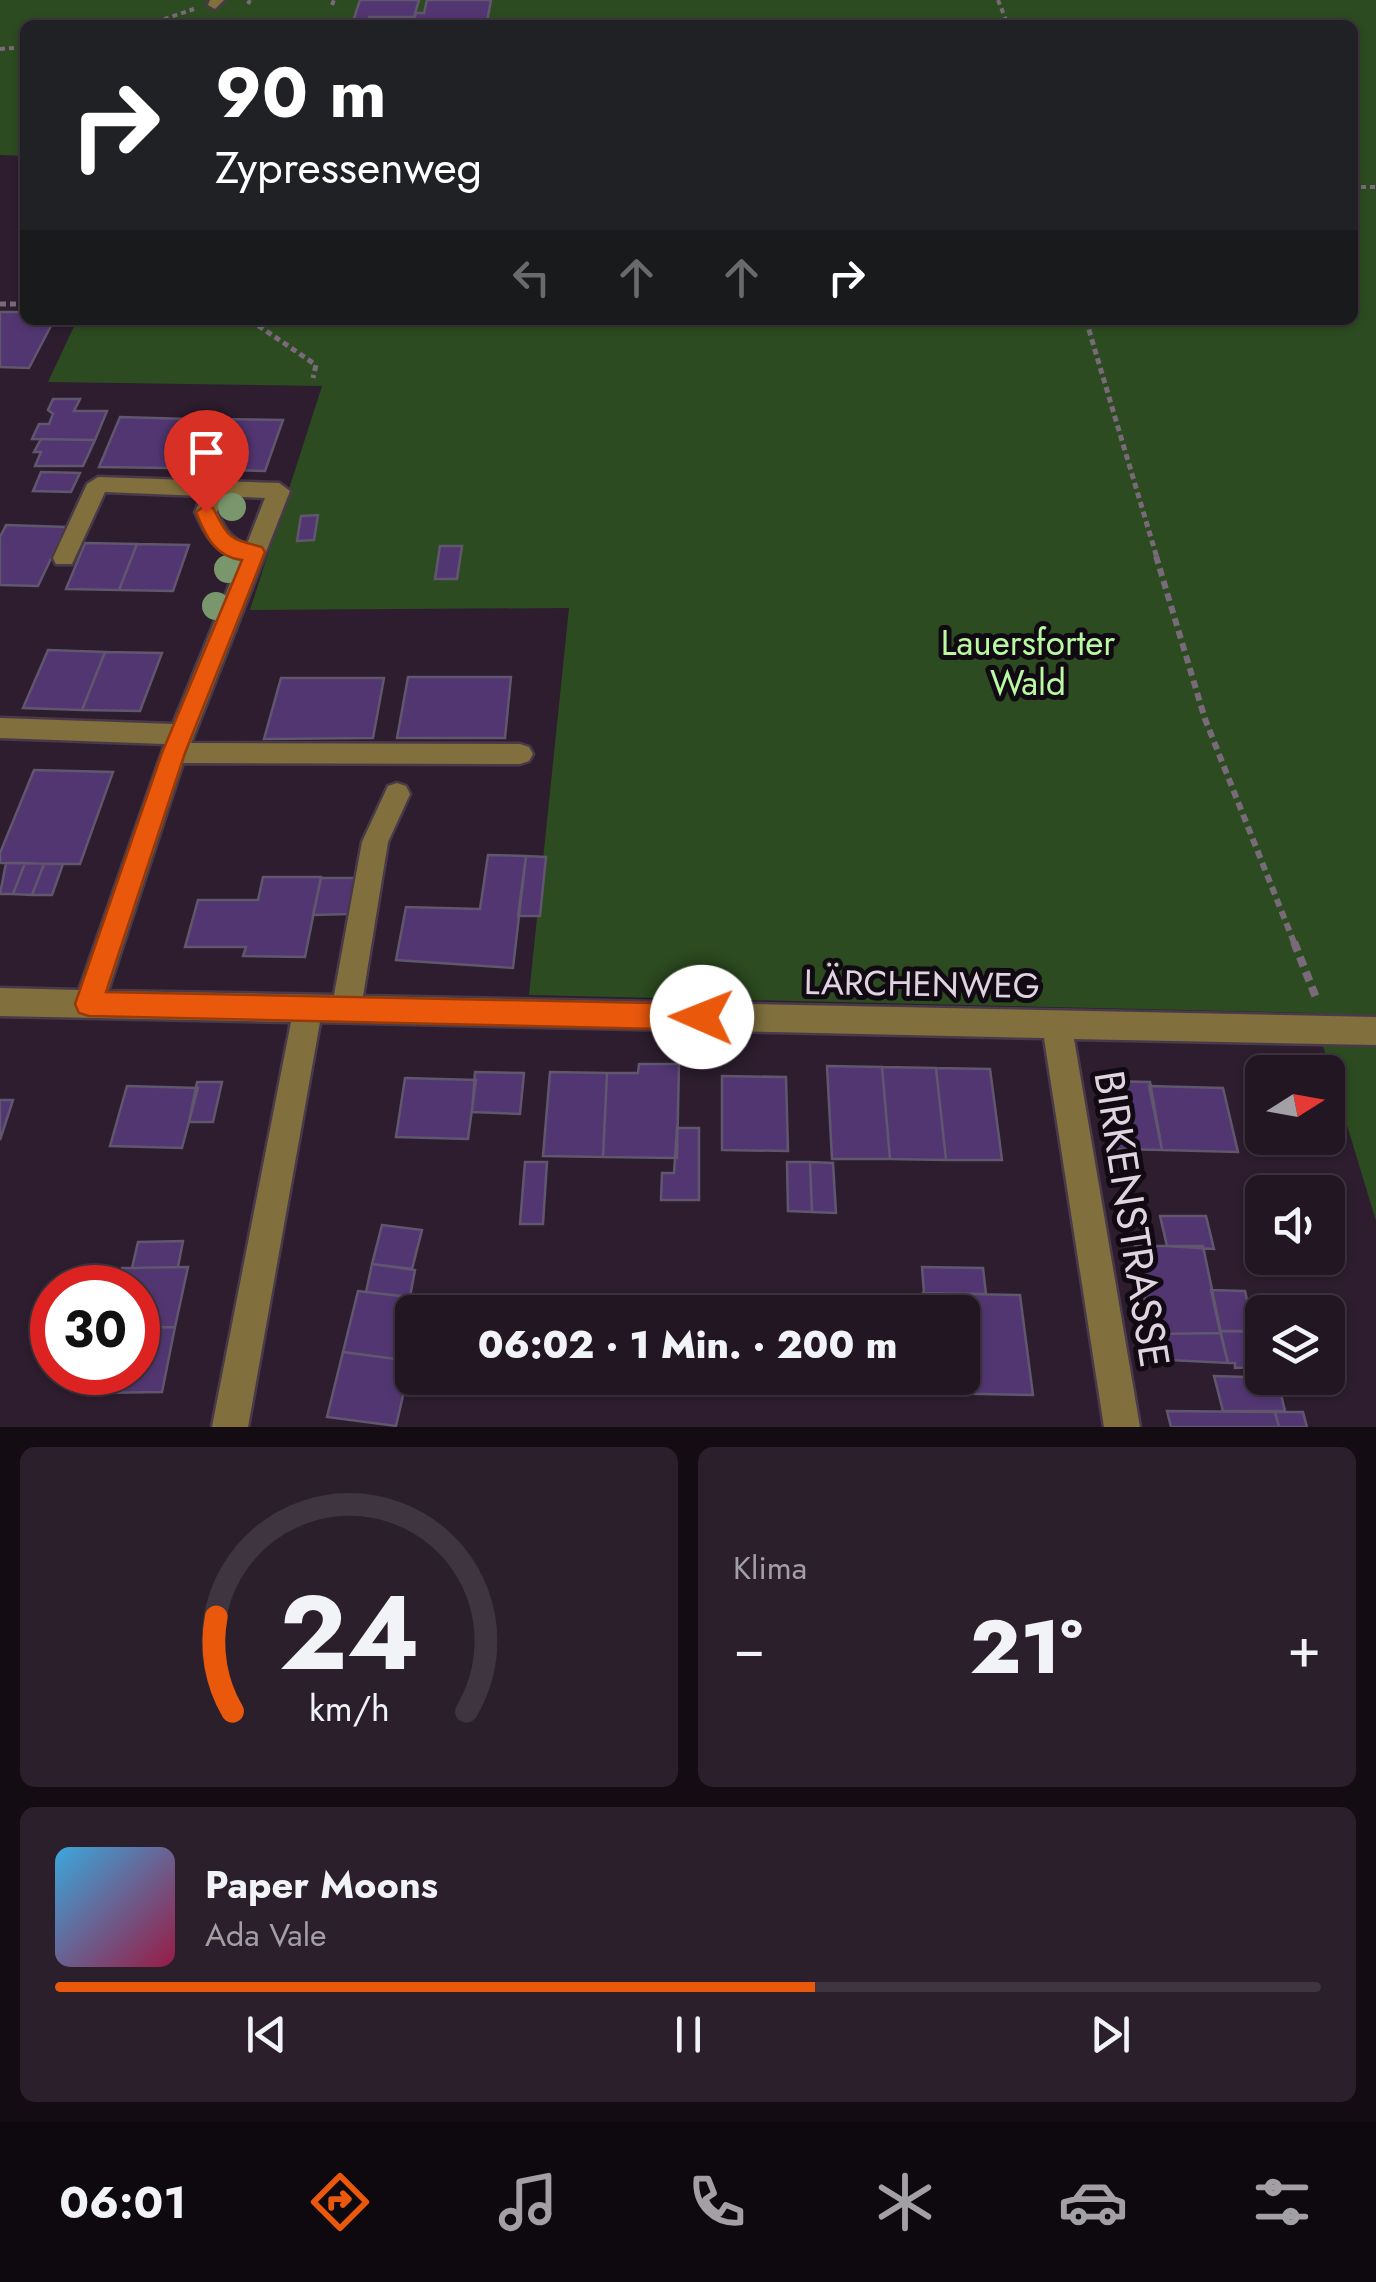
<!DOCTYPE html>
<html lang="de">
<head>
<meta charset="utf-8">
<style>
  :root { --surface:#221622; --page:#2a1f2a; --text:#f1f3f6; --muted:#a29fa5; --line:#3f3540; --accent:#ea580c }
  body { margin:0; font-family:Jost,sans-serif; background:var(--page); color:var(--text); height:100vh; display:flex; flex-direction:column; font-size:38px; white-space:nowrap }
  * { box-sizing:border-box; margin:0 }
  p { font-size:32px; color:var(--muted) }
  .icon { flex:none; width:55px; height:55px; fill:none; stroke:currentColor; stroke-width:2; stroke-linecap:round; stroke-linejoin:round }
  .map { position:relative; height:1427px; overflow:hidden }
  .side { display:flex; flex-direction:column; gap:20px; padding:20px; background:#130c13; flex:1 }
  .side>* { flex:none }
  .guide { position:absolute; left:20px; top:20px; width:1338px; height:305px; border-radius:15px; box-shadow:0 2px 8px #0004,0 0 0 2px var(--line); background:#202124; color:#fff; overflow:hidden }
  .needle { width:65px; rotate:79deg }
  .controls { position:absolute; left:1245px; top:1055px; display:grid; gap:20px }
  .controls a { display:grid; place-items:center; width:100px; height:100px; border-radius:15px; background:var(--surface); box-shadow:0 2px 8px #0004,0 0 0 2px var(--line); font-size:50px }
  .speed { position:absolute; left:30px; top:1265px; display:flex; gap:20px; font-size:50px; font-weight:700; text-align:center }
  .speed>* { display:grid; place-content:center; width:130px; height:130px; border-radius:50%; background:var(--surface); box-shadow:0 2px 8px #0004,0 0 0 2px var(--line); line-height:1 }
  .speed .limit { border:15px solid #d22; background:#fff; color:#111 }
  .pin { position:absolute; display:grid; place-items:center; width:85px; height:85px; color:#fff; margin:-102px -42px; border-radius:50% 50% 50% 0; rotate:-45deg; box-shadow:0 0 10px #0007 }
  .pin .icon { rotate:45deg }
  .me { position:absolute; width:110px; margin:-55px; rotate:271deg; stroke-linejoin:round; filter:drop-shadow(0 0 8px #0008) }
  .turn { display:flex; align-items:center; gap:35px; height:210px; padding:0 30px; font-size:45px }
  .turn .icon { width:130px; height:130px; stroke-width:2.5 }
  .turn b { display:block; font-size:70px; line-height:85px }
  .lanes { display:flex; align-items:center; height:95px; padding:0 30px; background:#0003; justify-content:center; gap:50px; direction:ltr }
  .lanes .off { opacity:.35 }
  .big { font-size:75px; font-weight:800; line-height:1.1 }
  .side .widget { flex:1; display:flex; flex-direction:column; justify-content:center; gap:15px; min-width:0; padding:0 35px; border-radius:15px; background:var(--page) }
  .side .dial { align-items:center; gap:0 }
  .dial svg { height:260px; overflow:visible; fill:none; stroke:var(--line); stroke-width:7; stroke-linecap:round; text-anchor:middle }
  .dial text { fill:var(--text); stroke:none }
  .song { display:flex; align-items:center; gap:30px }
  .cover { width:120px; height:120px; border-radius:15px; background:linear-gradient(135deg,hsl(200 70% 55%),hsl(340 70% 35%)) }
  .played { height:10px; border-radius:5px; background:linear-gradient(90deg,var(--accent) 60%,var(--line) 60%) }
  .keys { display:flex; justify-content:space-around; direction:ltr }
  .heat { display:flex; justify-content:space-between; align-items:center; font-size:55px; direction:ltr }
  .side .tiles { flex:1; display:grid; gap:20px; grid-template-columns:1fr 1fr }
  .widget:last-child { grid-column:span 2 }
  .trip { position:absolute; left:395px; top:1295px; width:585px; height:100px; border-radius:15px; background:var(--surface); box-shadow:0 2px 8px #0004,0 0 0 2px var(--line); font-weight:800; line-height:100px; text-align:center }
  .tabs { display:flex; height:160px; justify-content:space-around; align-items:center; background:#0e090e; color:var(--muted) }
  .tabs .icon { width:70px; height:70px }
  .tabs .selected { color:var(--accent) }
  .tabs b { font-size:45px; color:var(--text) }
  .map>svg:first-child { display:block }
</style>
</head>
<body>
<div class="map">
<svg width="1376" height="1427" viewBox="0 0 1376 1427">
  <rect width="100%" height="100%" fill="#2d1d2e"/>
  <path fill="#2c4b20" d="M0,0h1376v1221l-63,-208 -784,-18 40,-387 -319,2 72,-224 -274,-4 29,-62h1275v-295h-1327v131l-25,-1z"/>
  <path fill="#523672" stroke="#60566e" stroke-width="2.5" d="M360,0h59l-5,17h-45l-1,4h-15z
    M427,0h64l-4,22 -74,-1 3,-8h8z
    M0,312h25v8h29l-25,48 -29,-1z
    M53,399h27l-6,12h33l-12,29 -63,-1 7,-15h10l4,-10 -5,-4z
    M120,417l68,2 -20,49 -69,-1z
    M214,419l69,1 -18,51 -71,-2z
    M41,439l54,1 -12,26h-48l6,-14h-7z
    M41,472l39,1 -9,19 -38,-1z
    M318,515l-4,25 -17,1 4,-25z
    M6,525l60,2 -28,59 -38,-1v-48z
    M85,543l52,1 -18,46 -53,-1z
    M137,544l52,1 -16,46 -54,-1z
    M440,546h22l-5,33h-22z
    M48,650l57,2 -23,58 -59,-2z
    M105,652l57,1 -22,58 -58,-1z
    M408,677h103l-6,61h-108z
    M281,678h103l-11,60 -109,1z
    M34,770l79,2 -33,92 -80,-1v-10z
    M488,855l38,1 -13,112 -117,-8 10,-53 74,2z
    M526,856l20,1 -6,59h-22z
    M6,863h19l-12,31h-13z
    M25,863l19,1 -12,31 -19,-1z
    M44,864h19l-11,31h-20z
    M263,877h58l-16,80 -62,-1 3,-9h-61l13,-47h60z
    M321,878h36l-7,36 -37,1z
    M639,1064h40l-2,94 -74,-1 4,-84h31z
    M827,1066l55,1 8,92h-58z
    M882,1067l54,1 10,92 -56,-1z
    M936,1068l54,1 12,91h-56z
    M475,1072l49,1 -4,41 -48,-2z
    M550,1072l57,1 -4,84 -60,-1z
    M722,1076l64,1 2,74 -66,-1z
    M405,1078l71,2 -8,59 -72,-2z
    M1105,1081l45,1 12,68 -45,-1z
    M197,1082h25l-9,40h-24z
    M127,1086l71,2 -16,60 -72,-2z
    M1149,1086l74,2 15,64 -76,-2z
    M0,1100h13l-13,40z
    M677,1128h22v72h-38l1,-27h12z
    M525,1162h22l-4,62h-23z
    M787,1162h23l2,50 -24,-1z
    M810,1162l23,1 3,50 -24,-1z
    M1160,1216h46l8,33 -47,-3z
    M382,1225l40,5 -10,39 -40,-5z
    M183,1241l-5,26 -46,1 6,-26z
    M1135,1246h68l18,87 -70,1z
    M372,1264l43,6 -5,27 -44,-5z
    M188,1267l-13,60 -37,1v-40h-20l4,-20z
    M922,1267l61,1 3,26 -62,-1z
    M1211,1290l34,1 9,40h-34z
    M358,1291l67,8 -3,13h-10l-1,49 -68,-9z
    M923,1293l97,2 13,100 -101,-2 -1,-15h31v-66h-37z
    M175,1327l-13,65 -68,1 5,-21h39v-44z
    M1145,1327l8,1 -2,6 70,-1 7,30 -78,-4z
    M1220,1331l42,1v35l-27,1v-5h-7z
    M343,1352l68,9 -15,65 -69,-9z
    M1214,1376l63,2 8,33h-62z
    M1167,1411l108,1 4,15h-108z
    M1275,1412h28l4,15h-28z"/>
  <g fill="none" stroke-linecap="round" stroke-linejoin="round">
    <defs>
      <path id="minor" d="M210,0h14l-9,9 -7,-4z
        M98,477l181,6 11,8 -99,252 329,1 9,3 4,7 -4,7 -9,3 -337,-1 -75,228 226,4 28,-153 26,-56 9,-3 9,3 4,8 -22,48 -25,154 1013,21v28l-302,-6 66,388h-36l-60,-389 -724,-16 -72,405h-36l79,-405 -291,-6v-28l79,2 86,-246 -165,-6v-20l173,6 67,-165c-25,-7 -35,-24 -45,-47l7,-16 -97,-4 -33,72h-16l-3,-6 34,-74zM223,496l42,2 -18,46c-17,-5 -23,-17 -30,-32z"/>
    </defs>
    <use href="#minor" stroke="#493a4a" stroke-width="5"/>
    <path stroke="#786a79" stroke-width="4" stroke-dasharray="5 4" stroke-linecap="butt" d="M998,0l10,25
      M248,4l2,-4
      M332,5l2,-5
      M147,25l47,-16
      M0,49l25,-2
      M1352,187h24"/>
    <path stroke="#786a79" stroke-width="5" stroke-dasharray="6 4" stroke-linecap="butt" d="M0,304h25
      M250,320l66,45 -3,13
      M1086,320l71,238"/>
    <path stroke="#786a79" stroke-width="6" stroke-dasharray="8 5" stroke-linecap="butt" d="M1156,556l49,163 90,226"/>
    <path stroke="#786a79" stroke-width="8" stroke-dasharray="10 6" stroke-linecap="butt" d="M1294,942l23,58"/>
    <use href="#minor" fill="#81703d" fill-rule="evenodd"/>
  </g>
  <g fill="#7a966d">
    <circle cx="232" cy="507" r="14"/>
    <circle cx="228" cy="569" r="14"/>
    <circle cx="216" cy="606" r="14"/>
  </g>
  <path fill="#ea580c" stroke="#983908" stroke-width="2.5" d="M206,505l7,3c17,32 15,30 49,39l3,5 -80,201 -79,239 596,12 9,4 4,9 -4,9 -9,4 -613,-14 -10,-3 -4,-9 87,-251 80,-193c-27,-3 -37,-25 -46,-48z"/>
  <g text-anchor="middle" dominant-baseline="central" stroke-width="10" stroke-linejoin="round" paint-order="stroke">
    <g font-size="35" fill="#b9f9a1" stroke="#110a12">
      <text x="1028" y="643">Lauersforter<tspan x="1028" dy="40">Wald</tspan></text>
    </g>
    <g font-size="35" fill="#ded3de" stroke="#110a12">
      <text transform="translate(922 984) rotate(1)">LÄRCHENWEG</text>
    </g>
    <g font-size="42" fill="#ded3de" stroke="#110a12">
      <text transform="translate(1132 1219) rotate(81)">BIRKENSTRASSE</text>
    </g>
  </g>
</svg>
<div class="controls">
<a><svg class="needle" viewBox="-14 -14 28 28"><path d="M0-13l5 13h-10z" fill="#e53935"/><path d="M0 13l5-13h-10z" fill="#a29fa5"/></svg></a>
<a><svg class="icon" aria-label="sound" viewBox="0 0 24 24"><path d="M4 9h4l5-4v14l-5-4H4zM17 9q2 3 0 6"/></svg></a>
<a><svg class="icon" aria-label="layers" viewBox="0 0 24 24"><path d="M12 4l9 5-9 5-9-5zM3 14l9 5 9-5"/></svg></a>
</div>
<div class="speed"><div class="limit">30</div></div>
<div class="pin" style="left:206px;top:512px;background:#d93025"><svg class="icon" aria-label="arrive" viewBox="0 0 24 24"><path d="M6 21V4h12l-3 4 3 4H6"/></svg></div>
<svg class="me" style="left:702px;top:1017px" viewBox="-20 -20 40 40"><circle r="19" fill="#fff"/><path d="M0-13L10 11 0 6-10 11z" fill="#ea580c"/></svg>
<div class="trip">06:02 · 1 Min. · 200 m</div>
<div class="guide">
<div class="turn"><svg class="icon" aria-label="right" viewBox="0 0 24 24"><path d="M7 20v-9h11M14 6l5 5-5 5"/></svg><div><b>90 m</b>Zypressenweg</div></div>
<div class="lanes"><svg class="icon off" aria-label="left" viewBox="0 0 24 24"><path d="M17 20v-9H6M10 6l-5 5 5 5"/></svg><svg class="icon off" aria-label="ahead" viewBox="0 0 24 24"><path d="M12 20V5M6 11l6-6 6 6"/></svg><svg class="icon off" aria-label="ahead" viewBox="0 0 24 24"><path d="M12 20V5M6 11l6-6 6 6"/></svg><svg class="icon" aria-label="right" viewBox="0 0 24 24"><path d="M7 20v-9h11M14 6l5 5-5 5"/></svg></div>
</div>
</div>
<section class="side">
<div class="tiles">
<div class="widget dial"><svg viewBox="0 0 100 80">
<path d="M14 69A42 42 0 1 1 86 69"/>
<path d="M14 69A42 42 0 0 1 9 40" stroke="#ea580c"/>
<text x="50" y="56" font-size="32" font-weight="700">24</text>
<text x="50" y="72" font-size="11">km/h</text>
</svg></div>
<div class="widget"><p>Klima</p>
<div class="heat"><a>−</a><b class="big">21°</b><a>+</a></div>
</div>
<div class="widget">
<div class="song"><i class="cover"></i><div><b>Paper Moons</b><p>Ada Vale</p></div></div>
<div class="played"></div>
<div class="keys"><svg class="icon" aria-label="previous" viewBox="0 0 24 24"><path d="M18 5L8 12l10 7zM5 5v14"/></svg><svg class="icon" aria-label="pause" viewBox="0 0 24 24"><path d="M8 5v14M16 5v14"/></svg><svg class="icon" aria-label="next" viewBox="0 0 24 24"><path d="M6 5l10 7-10 7zM19 5v14"/></svg></div>
</div>
</div>
</section>
<nav class="tabs">
<b>06:01</b>
<svg class="icon selected" aria-label="directions" viewBox="0 0 24 24"><path d="M12 3l9 9-9 9-9-9zM9 14v-3h6M13 9l2 2-2 2"/></svg>
<svg class="icon" aria-label="music" viewBox="0 0 24 24"><path d="M9 18V5l10-2v13"/><circle cx="6" cy="18" r="3"/><circle cx="16" cy="16" r="3"/></svg>
<svg class="icon" aria-label="phone" viewBox="0 0 24 24"><path d="M5 4h4l2 5-3 2q2 4 5 5l2-3 5 2v4C11 20 4 13 5 4z"/></svg>
<svg class="icon" aria-label="climate" viewBox="0 0 24 24"><path d="M12 3v18M4 7l16 10M4 17L20 7"/></svg>
<svg class="icon" aria-label="car" viewBox="0 0 24 24"><path d="M5 17H2v-5l4-1 3-4h7l3 4 3 1v5h-3M9 17h6M6 11h13"/><circle cx="7" cy="17" r="2"/><circle cx="17" cy="17" r="2"/></svg>
<svg class="icon" aria-label="filters" viewBox="0 0 24 24"><path d="M4 7h16M4 17h16"/><circle cx="9" cy="7" r="2"/><circle cx="15" cy="17" r="2"/></svg>
</nav>
</body>
</html>
